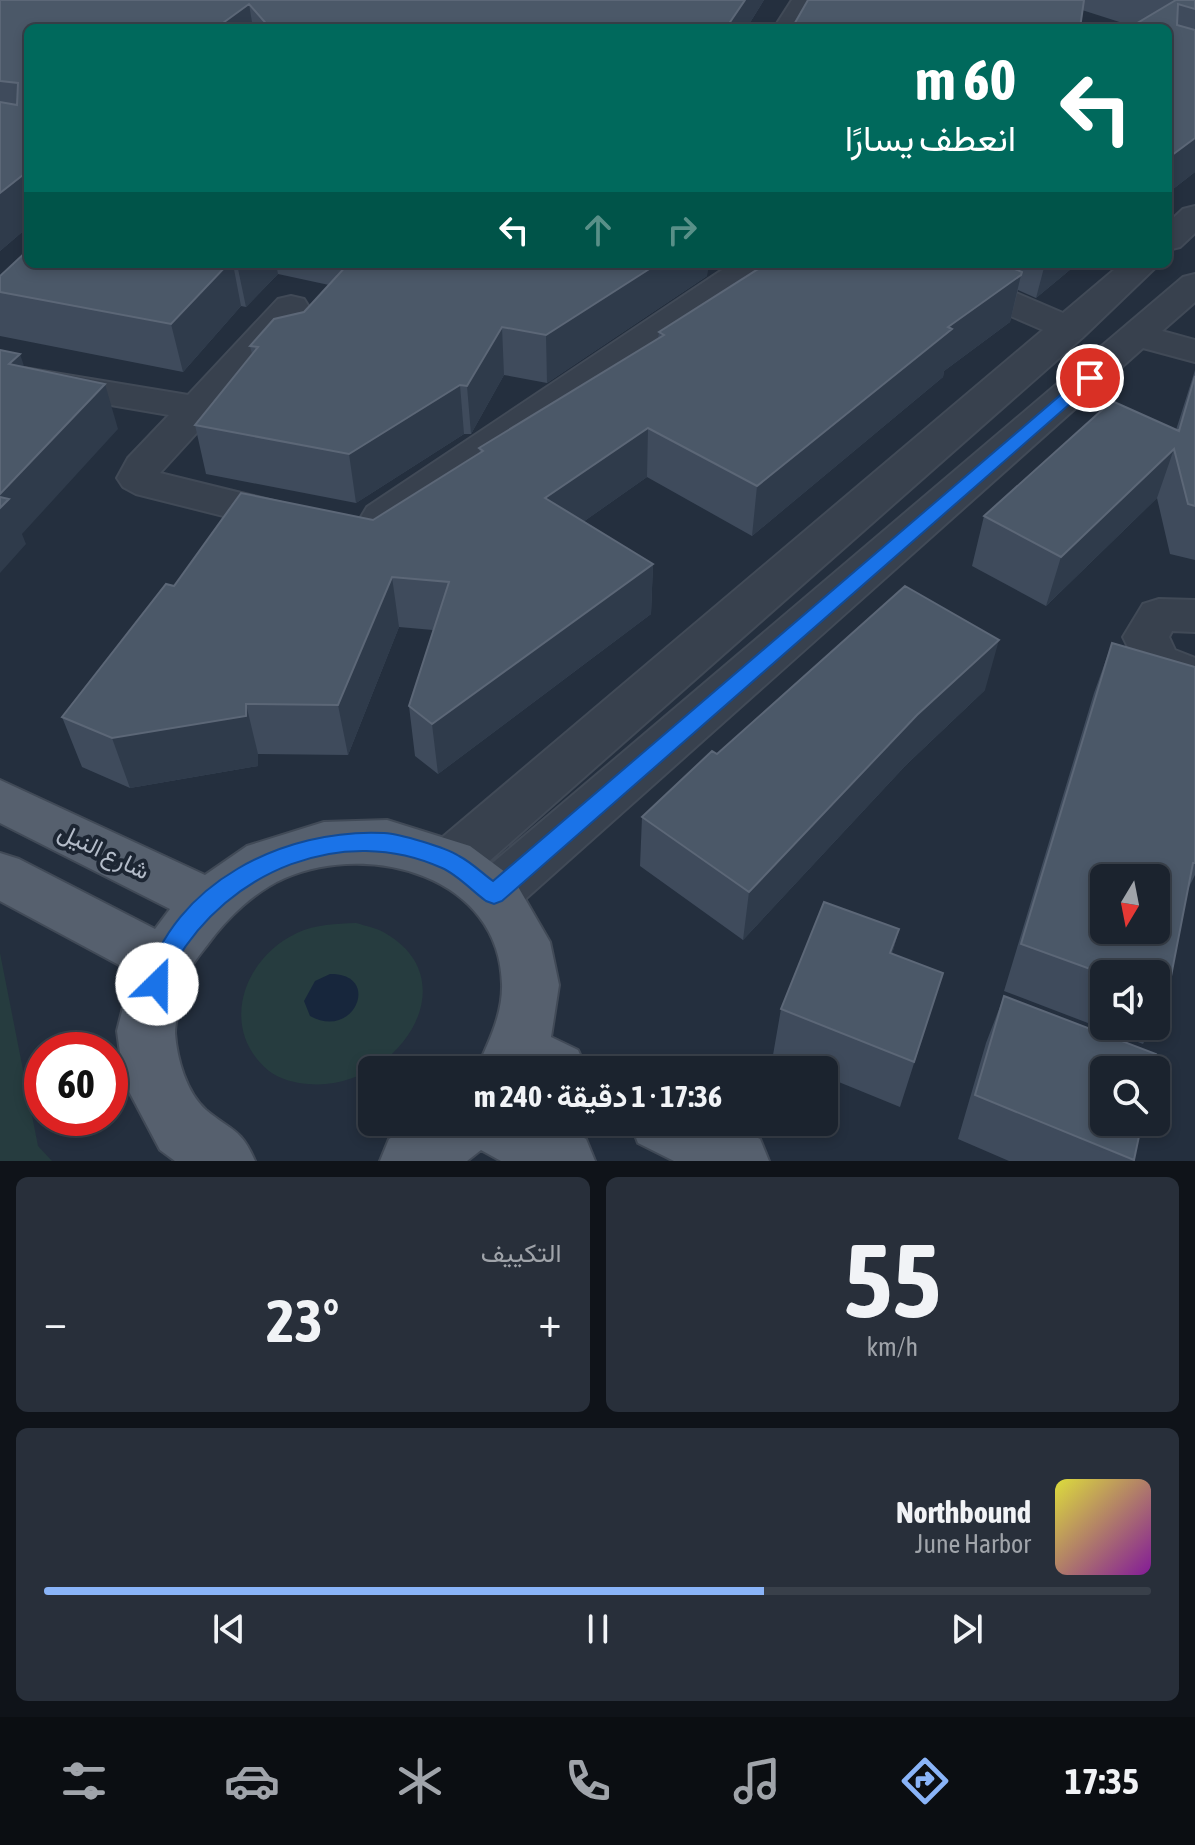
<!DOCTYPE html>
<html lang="ar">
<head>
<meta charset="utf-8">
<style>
  :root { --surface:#1b232e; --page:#282f3a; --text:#f1f3f6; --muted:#a0a4aa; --line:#39404a; --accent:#8ab4f8 }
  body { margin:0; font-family:"Asap Condensed",Vazirmatn,sans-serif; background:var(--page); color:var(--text); direction:rtl; height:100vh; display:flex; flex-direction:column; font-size:30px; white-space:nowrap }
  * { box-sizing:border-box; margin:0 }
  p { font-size:26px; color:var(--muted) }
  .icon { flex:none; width:44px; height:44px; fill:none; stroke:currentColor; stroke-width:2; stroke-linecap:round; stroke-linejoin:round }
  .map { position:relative; height:1161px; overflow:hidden; direction:ltr }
  .panel { display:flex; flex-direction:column; gap:16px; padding:16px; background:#0f1319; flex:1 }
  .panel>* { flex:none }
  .guide { position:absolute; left:24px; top:24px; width:1148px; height:244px; border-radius:12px; box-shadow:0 4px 12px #0003,0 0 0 2px var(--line); direction:rtl; background:#00695c; color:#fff; overflow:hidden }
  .needle { width:52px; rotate:190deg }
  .tools { position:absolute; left:1090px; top:864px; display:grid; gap:16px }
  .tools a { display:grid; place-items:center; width:80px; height:80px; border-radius:12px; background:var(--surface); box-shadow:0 4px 12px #0003,0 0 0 2px var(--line); font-size:40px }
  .speed { position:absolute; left:24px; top:1032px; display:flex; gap:16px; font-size:40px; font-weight:700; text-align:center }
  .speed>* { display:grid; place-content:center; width:104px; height:104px; border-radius:50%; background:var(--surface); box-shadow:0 4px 12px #0003,0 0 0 2px var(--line); line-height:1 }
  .speed .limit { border:12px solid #d22; background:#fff; color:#111 }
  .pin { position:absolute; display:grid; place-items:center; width:68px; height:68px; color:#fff; margin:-34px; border:4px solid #fff; border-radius:50%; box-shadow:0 2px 8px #0007 }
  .me { position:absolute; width:88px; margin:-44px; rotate:23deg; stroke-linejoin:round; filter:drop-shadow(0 0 6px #0008) }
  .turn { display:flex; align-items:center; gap:28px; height:168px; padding:0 24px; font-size:36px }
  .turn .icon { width:104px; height:104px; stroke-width:2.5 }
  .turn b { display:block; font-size:56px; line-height:68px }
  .lanes { display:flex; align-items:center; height:76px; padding:0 24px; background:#0003; justify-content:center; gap:40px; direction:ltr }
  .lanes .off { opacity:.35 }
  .big { font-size:60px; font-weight:700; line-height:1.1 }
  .panel .card { flex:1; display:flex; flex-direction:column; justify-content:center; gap:12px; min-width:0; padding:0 28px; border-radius:12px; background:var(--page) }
  .panel .dial { align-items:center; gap:0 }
  .dial b { font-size:104px; line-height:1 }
  .song { display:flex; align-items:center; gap:24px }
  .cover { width:96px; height:96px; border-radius:12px; background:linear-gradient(135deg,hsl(60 70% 55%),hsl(290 70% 35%)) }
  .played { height:8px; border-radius:4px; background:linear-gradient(90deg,var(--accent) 65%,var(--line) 65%) }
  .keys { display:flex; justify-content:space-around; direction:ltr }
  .heat { display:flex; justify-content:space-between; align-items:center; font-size:44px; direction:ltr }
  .panel .tiles { flex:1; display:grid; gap:16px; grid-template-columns:1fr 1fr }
  .card:last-child { grid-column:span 2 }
  .trip { position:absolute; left:358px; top:1056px; width:480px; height:80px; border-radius:12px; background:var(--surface); box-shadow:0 4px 12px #0003,0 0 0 2px var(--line); font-weight:700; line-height:80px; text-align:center; direction:rtl }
  .menu { display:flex; height:128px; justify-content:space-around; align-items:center; background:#0b0e12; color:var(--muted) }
  .menu .icon { width:56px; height:56px }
  .menu .current { color:var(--accent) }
  .menu b { font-size:36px; color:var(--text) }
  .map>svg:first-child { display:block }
</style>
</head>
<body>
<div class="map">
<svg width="1195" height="1161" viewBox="0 0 1195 1161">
  <rect width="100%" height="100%" fill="#242f3e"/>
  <path fill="#263c3f" d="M356,923c10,3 21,5 29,10 86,49 10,159 -77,151 -13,-1 -29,-5 -39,-13 -51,-42 -26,-113 28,-138 19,-9 39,-9 59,-10z
    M0,953l38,193 14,15h-52z"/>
  <path fill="#17263c" d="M330,974c52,-1 25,67 -20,42l-6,-15 11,-20z"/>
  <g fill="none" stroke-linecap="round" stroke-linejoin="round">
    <defs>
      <path id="minor" d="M792,0h26l-18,28h-26z
        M1195,206v27l-15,14 -12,3v-27l15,-14z
        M731,264h40l-5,7 -369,256 -15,4 -15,-4 -6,-10 6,-10z
        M902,264h46l115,49 58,-49h38l-76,73 -613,541 -19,6 -19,-6 -7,-16 7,-16 611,-516 -136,-59z
        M1195,274v28l-33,29 33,9v22l-52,-14 -630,562 -19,7 -19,-7 -8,-16 8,-16 708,-601z
        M291,296l13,3 5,8 -5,8 -144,158 146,36 6,10 -6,10 -15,4 -155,-39 -13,-7 -6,-9 11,-20 41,-43 -169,-29v-22l188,31 90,-96z
        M1159,599l36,1v32l-23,-1 -3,6 6,13 20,8v35l-54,-19 -18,-37 20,-33z"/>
      <path id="major" d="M0,780l205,95 42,-29 77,-24 63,-2 83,26 43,32 37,64 9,43 -8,52 27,13 9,20h-111c12,-26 27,-56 26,-86 -2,-108 -132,-143 -217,-106 -30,13 -58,40 -77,66 -6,8 -13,16 -18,25 -6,11 -15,52 -15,64 2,26 11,59 31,77 25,21 35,18 49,51h-80l-15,-11 -36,-68 -7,-51 15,-59 -132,-71v-48l19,6 136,70 15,-20 -170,-86z
        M419,1122h132l35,17 9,22h-94l-20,-11 -14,11h-87l9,-22z
        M630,1122h94l36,17 9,22h-95l-36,-18z"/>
    </defs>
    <use href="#minor" stroke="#414a57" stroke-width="4"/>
    <use href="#major" stroke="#414a57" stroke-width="4"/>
    <use href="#minor" fill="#38414e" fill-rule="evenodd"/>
    <use href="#major" fill="#56606e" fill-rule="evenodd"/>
  </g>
  <path fill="#3f4b5c" d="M0,0h764l-13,21 -1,7h-722v199l-28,24z
    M808,0h387v172l-27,21v-165l-36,-2 -50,-16z
    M28,264h680l-1,12 -160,107 -43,-8 -33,59h-7l-108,69 -150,-29 -11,-49 57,-71 -2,-8 54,-34 25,-27 -51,-11 -32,33 -5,-1 -58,66 -183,-36v-60z
    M766,264h311l-41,34 -18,-8 -8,32 -66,49 -1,6 -191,159 -105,-59 -64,45 70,42 -2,50 -213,160 -23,-18 -6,-50 24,-76 -34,-3 -51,128 -90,-1v12l-128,22 -48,-21 -20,-50 112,-131 199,-66 107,-67 -1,-5 179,-109 1,-7z
    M1195,370v190l-25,-6 -13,-56 -111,108 -74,-40 12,-50 192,-86z
    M1112,643l83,24v208l-7,14 -21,108 -11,22v-45h-52v52h48l-9,18 -139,-53 90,-298z
    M985,690l-79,75 -163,175 -103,-74 2,-49z
    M899,929l-7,25 51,19 -43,134 -76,-31v-6h-15l-36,-15 8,-46z
    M1004,996l138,126 -8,39h-125l-51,-22 28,-96z"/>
  <path fill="#2f3b4b" d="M745,0h19l-13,21 -1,7h-24z
    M249,4l4,24h-37z
    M1195,138v34l-27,21v-35z
    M28,171v56l-28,24v-58z
    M228,264h5l8,42 -58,66 -12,-48z
    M237,264h39l2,10 -32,33z
    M657,264h51l-1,12 -160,107 -1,-48z
    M1045,264h32l-41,34z
    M1021,275l-11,47 -66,49 -1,6 -191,159 5,-50 191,-159z
    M502,327l2,48 -33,59 -4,-48z
    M20,354l15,45 -26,-35z
    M105,384l13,45 -96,105 4,10 -26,29v-79z
    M460,385l4,49 -108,69 -7,-49z
    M648,428l-1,49 -101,71 -1,-50z
    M1174,449l-17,49 -111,108 15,-49z
    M653,564l-2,50 -213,160 -6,-50z
    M392,577l7,50 -51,128 -10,-50z
    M999,640l-14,50 -79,75 -163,175 6,-48 168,-177z
    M246,704l12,50v12l-128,22 -18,-50z
    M899,929l-13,48 4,-24z"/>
  <path fill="#4b5868" stroke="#5c6777" stroke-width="2" fill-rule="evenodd" d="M0,0h745l-19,28h-456l-21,-24 -33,24h-188v143l-28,22v-91l17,3 1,-22 -18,-2z
    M808,0h276l-4,28h-288z
    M1176,0h19v9l-17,-5 -1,21 18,5v108l-27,20v-130h-39z
    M28,250v14h200l-57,60 -171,-32v-16z
    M348,264h309l-111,71 -44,-8 -35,59 -7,-1 -111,69 -154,-29 63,-78 -8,-1 24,-27 30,-7z
    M766,264h237l19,8 -1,3 -73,52 4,2 -195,157 -109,-58 -103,70 108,66 -221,160 -23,-18 40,-124 -57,-5 -54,128 -92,-1v12l-134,22 -50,-21 104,-133 8,2 67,-93 132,27 110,-69 -4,-3 185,-113 -5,-3z
    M0,350l20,4 -11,10 96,20 -105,110z
    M1195,376v130l-7,-2 -14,-55 -113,108 -77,-41 128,-115 67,30z
    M0,497l9,2 -9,9z
    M905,586l94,54 -82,75 -168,177 -107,-75 70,-66 5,3z
    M1112,643l83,24v196h-2l-26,134 -11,-4v-19h-52l-83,-30zM1104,878h52v52h-52z
    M824,902l75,27 -9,24 53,20 -29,89 -133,-53z
    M1004,996l152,58 -4,16h-48v52h38l-8,38 -159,-65z"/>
  <path fill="#1a73e8" stroke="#114b97" stroke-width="2" d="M1090,373l6,1v7l-594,520 -8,3 -8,-3c-14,-10 -28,-26 -44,-33 -99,-45 -214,3 -267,95 -4,8 -5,19 -9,28l-9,3 -8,-3 -3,-7c26,-101 139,-156 238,-151 16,1 61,14 75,23 12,6 23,17 34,25l592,-507z"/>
  <g text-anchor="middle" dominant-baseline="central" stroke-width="8" stroke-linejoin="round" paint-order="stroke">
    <g font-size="24" fill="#b4bcc9" stroke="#1d2633">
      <text transform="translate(104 851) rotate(26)">شارع النيل</text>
    </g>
  </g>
</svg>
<div class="tools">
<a><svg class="needle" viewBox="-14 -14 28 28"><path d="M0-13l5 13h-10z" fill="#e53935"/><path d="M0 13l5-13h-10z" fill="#a0a4aa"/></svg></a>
<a><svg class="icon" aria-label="sound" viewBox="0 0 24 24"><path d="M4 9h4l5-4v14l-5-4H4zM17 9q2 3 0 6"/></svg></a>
<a><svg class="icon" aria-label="search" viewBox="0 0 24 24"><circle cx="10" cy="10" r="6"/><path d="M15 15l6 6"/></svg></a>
</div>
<div class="speed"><div class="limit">60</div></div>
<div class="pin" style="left:1090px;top:378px;background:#d93025"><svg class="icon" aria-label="arrive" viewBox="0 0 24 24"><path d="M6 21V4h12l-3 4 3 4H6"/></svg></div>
<svg class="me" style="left:157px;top:984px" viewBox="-20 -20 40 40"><circle r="19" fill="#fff"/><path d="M0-13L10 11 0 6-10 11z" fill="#1a73e8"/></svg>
<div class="trip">17:36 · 1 دقيقة · 240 m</div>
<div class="guide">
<div class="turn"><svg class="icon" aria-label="left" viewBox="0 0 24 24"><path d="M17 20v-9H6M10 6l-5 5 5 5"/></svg><div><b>60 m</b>انعطف يسارًا</div></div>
<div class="lanes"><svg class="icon" aria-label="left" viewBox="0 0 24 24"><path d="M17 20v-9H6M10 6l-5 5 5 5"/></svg><svg class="icon off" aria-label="ahead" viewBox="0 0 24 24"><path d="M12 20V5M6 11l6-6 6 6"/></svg><svg class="icon off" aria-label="right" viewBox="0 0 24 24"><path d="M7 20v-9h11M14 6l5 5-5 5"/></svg></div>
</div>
</div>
<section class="panel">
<div class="tiles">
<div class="card dial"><b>55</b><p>km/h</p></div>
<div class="card"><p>التكييف</p>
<div class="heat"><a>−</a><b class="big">23°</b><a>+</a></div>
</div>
<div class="card">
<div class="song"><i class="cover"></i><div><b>Northbound</b><p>June Harbor</p></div></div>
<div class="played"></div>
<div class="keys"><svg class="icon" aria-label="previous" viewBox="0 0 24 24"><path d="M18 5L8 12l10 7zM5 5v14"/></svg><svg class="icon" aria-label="pause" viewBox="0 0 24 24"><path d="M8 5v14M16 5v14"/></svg><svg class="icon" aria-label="next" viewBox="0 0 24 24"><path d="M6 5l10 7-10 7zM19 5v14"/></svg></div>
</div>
</div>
</section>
<nav class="menu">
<b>17:35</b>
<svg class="icon current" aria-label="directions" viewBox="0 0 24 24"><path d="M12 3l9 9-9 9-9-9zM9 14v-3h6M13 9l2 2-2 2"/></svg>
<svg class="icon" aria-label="music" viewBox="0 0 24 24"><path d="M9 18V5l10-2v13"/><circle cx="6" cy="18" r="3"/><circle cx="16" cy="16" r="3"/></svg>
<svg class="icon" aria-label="phone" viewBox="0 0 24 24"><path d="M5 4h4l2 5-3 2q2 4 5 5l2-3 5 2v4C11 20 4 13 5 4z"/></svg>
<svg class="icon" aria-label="climate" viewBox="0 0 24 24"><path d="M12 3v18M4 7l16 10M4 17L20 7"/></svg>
<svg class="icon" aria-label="car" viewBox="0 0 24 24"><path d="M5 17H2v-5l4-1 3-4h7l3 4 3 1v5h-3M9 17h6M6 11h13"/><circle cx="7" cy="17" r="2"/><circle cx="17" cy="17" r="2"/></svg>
<svg class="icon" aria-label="filters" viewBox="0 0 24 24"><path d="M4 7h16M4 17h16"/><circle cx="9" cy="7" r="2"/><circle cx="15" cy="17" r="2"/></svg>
</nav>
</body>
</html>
